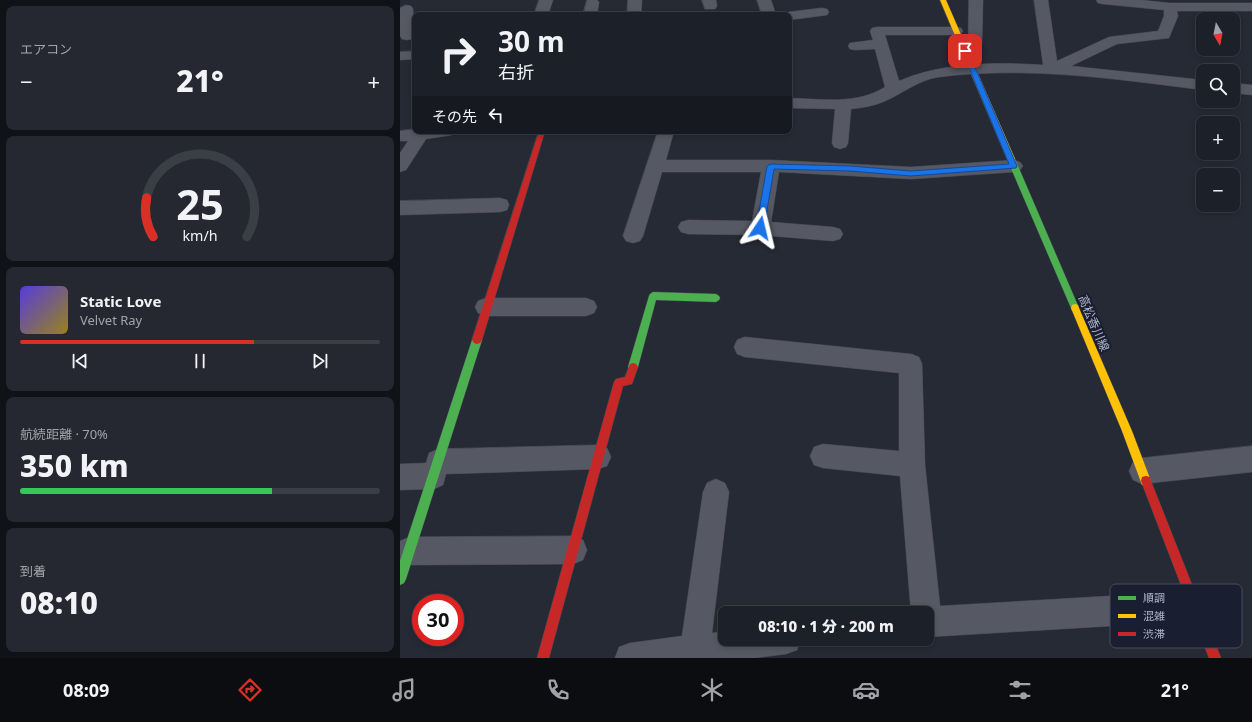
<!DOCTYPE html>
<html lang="ja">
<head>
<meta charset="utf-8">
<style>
  :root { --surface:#1c2028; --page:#252830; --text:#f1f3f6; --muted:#a0a3a8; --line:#3a3e45; --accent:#d93025 }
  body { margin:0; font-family:"Noto Sans","Noto Sans JP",sans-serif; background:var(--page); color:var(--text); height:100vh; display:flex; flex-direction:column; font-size:15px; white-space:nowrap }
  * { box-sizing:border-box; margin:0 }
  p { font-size:13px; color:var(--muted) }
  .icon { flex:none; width:22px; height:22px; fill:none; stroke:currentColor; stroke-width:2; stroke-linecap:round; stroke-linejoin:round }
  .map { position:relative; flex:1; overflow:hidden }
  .side { display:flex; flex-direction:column; gap:6px; padding:6px; background:#0f1216; width:400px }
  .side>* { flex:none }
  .banner { position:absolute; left:12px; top:12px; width:380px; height:122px; border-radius:8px; box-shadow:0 2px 6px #0003,0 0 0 1px var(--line); background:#1c2028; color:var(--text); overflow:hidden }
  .needle { width:26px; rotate:170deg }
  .fabs { position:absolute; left:796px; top:12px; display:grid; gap:8px }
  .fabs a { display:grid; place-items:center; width:44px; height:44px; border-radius:8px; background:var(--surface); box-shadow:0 2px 6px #0003,0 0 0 1px var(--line); font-size:20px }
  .speed { position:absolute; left:12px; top:594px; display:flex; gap:8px; font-size:20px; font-weight:700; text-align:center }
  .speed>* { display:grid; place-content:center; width:52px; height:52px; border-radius:50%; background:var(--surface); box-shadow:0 2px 6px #0003,0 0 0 1px var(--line); line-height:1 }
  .speed .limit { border:6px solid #d22; background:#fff; color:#111 }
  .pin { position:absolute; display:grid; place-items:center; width:34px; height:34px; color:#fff; margin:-17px; border-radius:8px; box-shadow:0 2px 6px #0006 }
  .me { position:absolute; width:44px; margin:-22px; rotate:10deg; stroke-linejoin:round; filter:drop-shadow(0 0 3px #0008) }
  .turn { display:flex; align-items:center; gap:14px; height:84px; padding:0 20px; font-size:18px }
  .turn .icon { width:52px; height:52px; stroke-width:2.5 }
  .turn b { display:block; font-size:28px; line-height:34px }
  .then { display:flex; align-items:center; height:38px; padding:0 20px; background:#0003; gap:8px; font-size:15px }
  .big { font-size:30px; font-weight:800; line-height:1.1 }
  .side .widget { flex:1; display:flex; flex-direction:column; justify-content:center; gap:6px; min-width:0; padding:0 14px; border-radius:8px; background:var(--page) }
  .side .dial { align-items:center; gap:0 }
  .dial svg { height:104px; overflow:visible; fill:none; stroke:var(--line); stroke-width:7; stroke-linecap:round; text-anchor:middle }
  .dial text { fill:var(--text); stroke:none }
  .song { display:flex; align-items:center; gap:12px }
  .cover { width:48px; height:48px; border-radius:6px; background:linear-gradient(135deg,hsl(250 70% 55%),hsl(50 70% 35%)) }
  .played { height:4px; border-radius:2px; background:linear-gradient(90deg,var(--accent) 65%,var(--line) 65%) }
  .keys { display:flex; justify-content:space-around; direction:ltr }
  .heat { display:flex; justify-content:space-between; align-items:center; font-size:22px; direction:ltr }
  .charge { height:6px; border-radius:3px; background:linear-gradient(90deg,#34c759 70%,var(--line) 0) }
  .trip { position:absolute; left:318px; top:606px; width:216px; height:40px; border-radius:8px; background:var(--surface); box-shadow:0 2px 6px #0003,0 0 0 1px var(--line); font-weight:800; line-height:40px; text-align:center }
  .tabs { display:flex; height:64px; justify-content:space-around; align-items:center; background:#0b0d10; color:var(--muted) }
  .tabs .icon { width:28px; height:28px }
  .tabs .on { color:var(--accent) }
  .tabs b { font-size:18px; color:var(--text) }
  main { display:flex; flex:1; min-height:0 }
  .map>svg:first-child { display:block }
</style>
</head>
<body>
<main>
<section class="side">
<div class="widget"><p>エアコン</p>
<div class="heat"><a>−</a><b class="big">21°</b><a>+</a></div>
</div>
<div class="widget dial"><svg viewBox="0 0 100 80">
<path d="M14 69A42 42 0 1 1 86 69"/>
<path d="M14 69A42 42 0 0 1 9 39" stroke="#d93025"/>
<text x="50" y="56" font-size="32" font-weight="700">25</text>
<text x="50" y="72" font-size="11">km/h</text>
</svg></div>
<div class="widget">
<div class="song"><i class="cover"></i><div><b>Static Love</b><p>Velvet Ray</p></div></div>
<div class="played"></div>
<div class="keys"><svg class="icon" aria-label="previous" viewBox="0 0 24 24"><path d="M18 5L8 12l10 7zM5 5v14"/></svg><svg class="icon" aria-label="pause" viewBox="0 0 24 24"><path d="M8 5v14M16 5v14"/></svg><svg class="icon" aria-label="next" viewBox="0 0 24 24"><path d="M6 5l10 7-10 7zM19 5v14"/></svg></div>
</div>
<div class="widget"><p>航続距離 · 70%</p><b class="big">350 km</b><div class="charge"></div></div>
<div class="widget"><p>到着</p><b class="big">08:10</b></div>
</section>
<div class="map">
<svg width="852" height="658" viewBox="0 0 852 658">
  <rect width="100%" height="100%" fill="#262a35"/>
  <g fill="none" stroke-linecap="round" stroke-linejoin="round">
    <defs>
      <path id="street" d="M139,0h14l-5,15h-14z
        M187,0h10l2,2 -2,13h-14z
        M228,0h14l-1,15h-14z
        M302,0h14l1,6 -2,3h-10z
        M357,0h14l5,15h-14z
        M569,0h14l-1,43 -4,8 -13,4 -5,-1 -2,-3 2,-3 7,-3 1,-2z
        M634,0h14l9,61 52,-24 49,-6 6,-15v-6l-61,-6 -5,-1 -2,-3h45l29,3h82v8h-75l1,5 -9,22 -52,6 -46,22 132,14v10c-87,-11 -176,-24 -264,-13 -21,3 -37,17 -56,25 -10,4 -22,6 -32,7l-3,34 -2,4 -6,2 -6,-2 -2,-4 3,-34 -46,-1v-10c32,1 68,7 96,-11l-10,-38 -20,1 -5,-1 -2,-3 2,-3 23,-3 -3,-9 2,-3 5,-1h79l5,1 2,3 -2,3 -5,1h-71l14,46c44,-19 96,-19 144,-16z
        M6,5l5,1 2,3 1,27 -2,3 -5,1 -5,-1 -2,-3v-28z
        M422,8l5,1 2,3 -2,3 -38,5v-5h-6l6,-3z
        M15,51v8l-15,1v-8z
        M833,83l19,2v10l-19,-2z
        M15,129v2h39l-2,4 -26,4 -20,31 -6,2v-19l8,-12h-8v-10z
        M258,131h16l-8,29h105l140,7 103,-7 6,2 3,4 -3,4 -6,2 -103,7 -132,-7 -8,50 62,5 7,2 3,5 -3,5 -7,2 -73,-6 -72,-1 -7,-2 -3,-5 3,-5 7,-2 64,1 9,-49h-99l-19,64 -3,5 -7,2 -7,-2 -3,-5z
        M100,198l7,2 2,5 -2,5 -7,2 -100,3v-14z
        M86,298h100l8,3 3,6 -3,6 -8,3h-100l-8,-3 -3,-6 3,-6z
        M345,337l166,17 8,3 3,7 3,101 15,141 255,-15 10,5 5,10 -5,10 -10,5 -268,16v-24h-16l-11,-137 -77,-8 -9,-3 -4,-9 4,-9 9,-3 76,7v-78l-154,-16 -8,-3 -3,-7 3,-7z
        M198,445l9,3 4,9 -4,9 -9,3 -152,5 -3,11 -9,4 -34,1v-26l26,-1 3,-10 9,-4z
        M852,446v26l-110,12 -9,-4 -4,-9 4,-9 9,-4z
        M316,479l9,4 4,9 -17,141 13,-2v8h76l-4,11 -11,4 -31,4h-140l4,-11 11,-4 52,-7 21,-144 4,-9z
        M173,536l10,4 4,10 -4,10 -10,4 -164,1 -9,-4v-20l9,-4z"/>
      <path id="fast" d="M608,157h6l1,2 64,149 -1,3h-6l-1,-3 -64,-149z
        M253,292l63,2 3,2 1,2 -1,2 -3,2 -60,-2 -18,67 -2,3 -3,1 -3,-1 -2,-3 21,-71 1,-2z
        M77,336l3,1 2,3 -76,239 -2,4 -4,2v-24l72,-221 2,-3z"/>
      <path id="slow" d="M540,0h6l69,159 -1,2h-6l-1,-2z
        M675,304l3,1 1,3 53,123 19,50 -1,4 -4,1 -4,-1 -20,-54 -51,-123 1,-3z"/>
      <path id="jam" d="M139,131h6l-63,209 -2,3 -3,1 -3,-1 -2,-3z
        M233,363l3,1 2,3 -6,17 -9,2 -74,272h-12l77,-276 2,-3 9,-2 5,-13z
        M746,476l4,1 1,4 70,177h-12l-68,-177 1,-4z"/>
    </defs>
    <use href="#street" stroke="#434752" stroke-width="1"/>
    <use href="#fast" stroke="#434752" stroke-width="1"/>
    <use href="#slow" stroke="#434752" stroke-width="1"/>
    <use href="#jam" stroke="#434752" stroke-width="1"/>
    <use href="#street" fill="#565964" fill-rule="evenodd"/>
    <use href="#fast" fill="#4caf50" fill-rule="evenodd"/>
    <use href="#slow" fill="#ffc107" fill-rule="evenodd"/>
    <use href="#jam" fill="#c62828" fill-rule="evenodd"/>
  </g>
  <path fill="#1a73e8" stroke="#114b97" d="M563,49l5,2 49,115 -1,2 -105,8 -61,-5 -76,-2 -10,59 -1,2h-6l-1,-2 11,-62 4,-2 79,2 61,5 98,-7 -47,-113z"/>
  <g text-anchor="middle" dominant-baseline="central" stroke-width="4" stroke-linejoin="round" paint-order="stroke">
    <g font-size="12" fill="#afb4c8" stroke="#191f30">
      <text transform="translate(694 323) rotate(67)">高松香川線</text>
    </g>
  </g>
  <rect x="710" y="584" width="132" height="64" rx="6" fill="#191f30" stroke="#464c5e" stroke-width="1"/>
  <rect x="718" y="596" width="18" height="4" fill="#4caf50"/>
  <rect x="718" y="614" width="18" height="4" fill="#ffc107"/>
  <rect x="718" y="632" width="18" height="4" fill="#c62828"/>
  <g font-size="11" fill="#afb4c8">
    <text x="743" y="602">順調</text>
    <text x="743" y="620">混雑</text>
    <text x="743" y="638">渋滞</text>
  </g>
</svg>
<div class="fabs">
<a><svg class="needle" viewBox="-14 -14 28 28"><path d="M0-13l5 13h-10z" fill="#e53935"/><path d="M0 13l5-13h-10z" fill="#a0a3a8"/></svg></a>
<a><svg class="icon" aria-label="search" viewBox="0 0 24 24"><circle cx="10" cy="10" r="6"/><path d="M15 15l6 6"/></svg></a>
<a>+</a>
<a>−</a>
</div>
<div class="speed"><div class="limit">30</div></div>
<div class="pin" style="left:565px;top:51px;background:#d93025"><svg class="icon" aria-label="arrive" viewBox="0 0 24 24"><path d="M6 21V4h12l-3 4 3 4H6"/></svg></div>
<svg class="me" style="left:360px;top:228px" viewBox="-20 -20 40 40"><path d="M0-17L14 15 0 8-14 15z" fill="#1a73e8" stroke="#fff" stroke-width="4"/></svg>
<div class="trip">08:10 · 1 分 · 200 m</div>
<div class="banner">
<div class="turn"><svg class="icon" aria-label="right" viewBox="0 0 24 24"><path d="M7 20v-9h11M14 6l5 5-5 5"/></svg><div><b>30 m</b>右折</div></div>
<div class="then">その先<svg class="icon" aria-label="left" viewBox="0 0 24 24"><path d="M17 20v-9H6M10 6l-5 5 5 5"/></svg></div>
</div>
</div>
</main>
<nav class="tabs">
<b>08:09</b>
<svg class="icon on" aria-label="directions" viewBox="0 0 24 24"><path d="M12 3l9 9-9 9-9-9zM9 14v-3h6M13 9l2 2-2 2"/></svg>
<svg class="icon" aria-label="music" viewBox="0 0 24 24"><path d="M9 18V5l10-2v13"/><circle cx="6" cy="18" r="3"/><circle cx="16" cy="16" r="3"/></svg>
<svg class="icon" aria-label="phone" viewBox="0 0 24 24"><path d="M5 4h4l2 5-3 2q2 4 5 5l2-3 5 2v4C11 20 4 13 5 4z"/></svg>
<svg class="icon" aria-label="climate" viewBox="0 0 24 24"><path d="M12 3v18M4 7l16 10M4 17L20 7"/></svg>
<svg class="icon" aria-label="car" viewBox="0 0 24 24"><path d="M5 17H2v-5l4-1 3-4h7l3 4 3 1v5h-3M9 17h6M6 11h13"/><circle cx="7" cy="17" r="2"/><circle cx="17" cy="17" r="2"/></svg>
<svg class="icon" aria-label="filters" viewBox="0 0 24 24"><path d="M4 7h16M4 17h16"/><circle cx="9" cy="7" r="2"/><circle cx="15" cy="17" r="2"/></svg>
<b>21°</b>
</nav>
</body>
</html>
